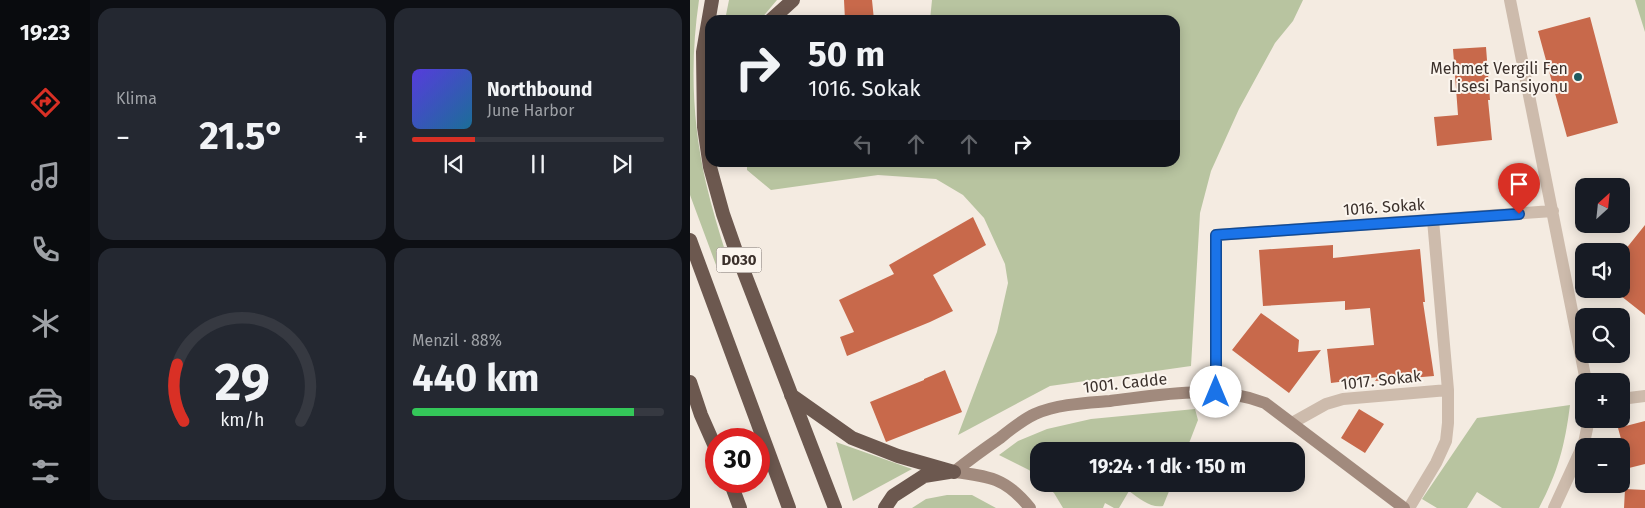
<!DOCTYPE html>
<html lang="tr">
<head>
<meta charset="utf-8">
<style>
  :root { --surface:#171b24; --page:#242831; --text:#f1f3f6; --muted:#9ea1a6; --line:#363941; --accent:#d93025 }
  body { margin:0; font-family:"Fira Sans",sans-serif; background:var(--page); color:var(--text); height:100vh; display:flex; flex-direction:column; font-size:19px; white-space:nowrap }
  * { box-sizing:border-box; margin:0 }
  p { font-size:16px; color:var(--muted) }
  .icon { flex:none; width:28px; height:28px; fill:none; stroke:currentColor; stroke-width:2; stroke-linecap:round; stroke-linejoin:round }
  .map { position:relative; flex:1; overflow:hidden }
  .drawer { display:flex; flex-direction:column; gap:8px; padding:8px; background:#0d0f14; width:600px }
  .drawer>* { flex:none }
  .guide { position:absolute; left:15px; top:15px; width:475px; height:152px; border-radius:15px; box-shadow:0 2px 12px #0003; background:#171b24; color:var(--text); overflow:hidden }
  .needle { width:32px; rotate:27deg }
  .tools { position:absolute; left:885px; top:178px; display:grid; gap:10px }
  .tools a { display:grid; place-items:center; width:55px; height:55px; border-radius:10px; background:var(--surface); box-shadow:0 2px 12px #0003; font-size:25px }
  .speed { position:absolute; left:15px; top:428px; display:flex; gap:10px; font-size:25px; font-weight:700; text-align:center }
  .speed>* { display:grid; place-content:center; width:65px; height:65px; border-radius:50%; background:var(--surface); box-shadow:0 2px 12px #0003; line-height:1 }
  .speed .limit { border:8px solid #d22; background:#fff; color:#111 }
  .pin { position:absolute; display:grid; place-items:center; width:42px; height:42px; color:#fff; margin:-51px -21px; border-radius:50% 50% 50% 0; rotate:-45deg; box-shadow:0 0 5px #0007 }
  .pin .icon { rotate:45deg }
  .me { position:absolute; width:55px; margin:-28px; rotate:0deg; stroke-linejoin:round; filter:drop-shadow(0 0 4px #0008) }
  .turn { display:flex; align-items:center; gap:18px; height:105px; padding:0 20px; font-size:22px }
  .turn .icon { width:65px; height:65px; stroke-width:2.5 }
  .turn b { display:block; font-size:35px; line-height:42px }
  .lanes { display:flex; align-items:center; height:48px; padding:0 20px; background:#0003; justify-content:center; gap:25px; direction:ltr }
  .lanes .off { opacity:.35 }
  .big { font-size:38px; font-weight:700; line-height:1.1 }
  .drawer .card { flex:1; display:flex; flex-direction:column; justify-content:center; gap:8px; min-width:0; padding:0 18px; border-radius:15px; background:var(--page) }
  .drawer .dial { align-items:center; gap:0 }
  .dial svg { height:130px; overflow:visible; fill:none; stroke:var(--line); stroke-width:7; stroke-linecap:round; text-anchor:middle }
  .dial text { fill:var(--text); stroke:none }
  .song { display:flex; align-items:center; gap:15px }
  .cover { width:60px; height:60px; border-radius:8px; background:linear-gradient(135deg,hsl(250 70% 55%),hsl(200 70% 35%)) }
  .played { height:5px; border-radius:2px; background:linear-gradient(90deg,var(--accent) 25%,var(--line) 25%) }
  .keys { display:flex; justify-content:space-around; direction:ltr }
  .heat { display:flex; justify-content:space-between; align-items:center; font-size:28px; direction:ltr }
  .charge { height:8px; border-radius:4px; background:linear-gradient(90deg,#34c759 88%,var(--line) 0) }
  .drawer .tiles { flex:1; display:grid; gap:8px; grid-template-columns:repeat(2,1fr) }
  .trip { position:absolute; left:340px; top:442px; width:275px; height:50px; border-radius:15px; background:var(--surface); box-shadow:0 2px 12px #0003; font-weight:700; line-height:50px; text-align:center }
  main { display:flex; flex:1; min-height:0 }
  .menu { display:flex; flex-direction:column; width:90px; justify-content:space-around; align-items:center; background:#090b0e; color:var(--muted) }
  .menu .icon { width:35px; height:35px }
  .menu .active { color:var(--accent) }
  .menu b { font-size:22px; color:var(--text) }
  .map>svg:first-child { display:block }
</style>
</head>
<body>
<main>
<nav class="menu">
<b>19:23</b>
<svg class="icon active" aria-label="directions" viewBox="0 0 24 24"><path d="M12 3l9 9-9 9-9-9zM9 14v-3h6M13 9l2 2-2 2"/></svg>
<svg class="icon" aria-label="music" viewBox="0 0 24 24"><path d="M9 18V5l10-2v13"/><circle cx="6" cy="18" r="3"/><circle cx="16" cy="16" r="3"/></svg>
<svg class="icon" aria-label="phone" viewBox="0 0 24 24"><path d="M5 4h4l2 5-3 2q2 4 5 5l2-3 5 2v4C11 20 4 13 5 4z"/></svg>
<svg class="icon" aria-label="climate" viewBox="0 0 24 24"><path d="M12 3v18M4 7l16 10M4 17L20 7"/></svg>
<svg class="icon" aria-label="car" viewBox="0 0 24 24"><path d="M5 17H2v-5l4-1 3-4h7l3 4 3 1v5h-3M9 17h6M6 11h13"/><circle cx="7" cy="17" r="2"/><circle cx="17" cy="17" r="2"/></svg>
<svg class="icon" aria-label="filters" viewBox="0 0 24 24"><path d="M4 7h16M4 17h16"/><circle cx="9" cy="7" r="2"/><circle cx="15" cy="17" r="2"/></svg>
</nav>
<section class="drawer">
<div class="tiles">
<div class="card"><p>Klima</p>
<div class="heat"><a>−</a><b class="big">21.5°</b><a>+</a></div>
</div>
<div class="card">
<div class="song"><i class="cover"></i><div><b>Northbound</b><p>June Harbor</p></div></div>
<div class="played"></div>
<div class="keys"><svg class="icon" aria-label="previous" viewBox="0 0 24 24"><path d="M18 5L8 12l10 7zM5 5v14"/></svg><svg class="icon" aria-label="pause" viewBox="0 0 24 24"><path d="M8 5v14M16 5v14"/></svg><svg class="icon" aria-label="next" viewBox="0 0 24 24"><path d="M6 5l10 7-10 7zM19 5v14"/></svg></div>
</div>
<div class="card dial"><svg viewBox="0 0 100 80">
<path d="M14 69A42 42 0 1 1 86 69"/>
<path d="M14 69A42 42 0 0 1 10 34" stroke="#d93025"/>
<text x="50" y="56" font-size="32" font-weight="700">29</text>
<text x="50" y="72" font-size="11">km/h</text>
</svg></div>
<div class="card"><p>Menzil · 88%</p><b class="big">440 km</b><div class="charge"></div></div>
</div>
</section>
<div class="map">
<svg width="955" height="508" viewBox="0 0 955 508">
  <rect width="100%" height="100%" fill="#f4ebe1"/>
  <path fill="#b8c4a0" d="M0,0h9c-9,61 -7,122 7,183 6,26 14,52 22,77l-12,5 -26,-70z
    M39,0h48l-17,20h-35z
    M242,0h371l-10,21 -18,22 -36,66 -28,62 -11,42 -9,153 -141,20 -92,49 39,-103 11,-49 -3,-19 -21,-46 -21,-23 -27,-16 -58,-4 -107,15 -24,-20v-8h428v-142h-245z
    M945,0h10v32z
    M880,405c-5,40 -12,67 -31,103h-37l-25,-16 -10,16h-30l-15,-9 55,-81z
    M505,409l3,11 -12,31h-147v28l-10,-9 -30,-15 19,-14 29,-12 44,-10z
    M146,442l76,27 -59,32z
    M354,484h128l-9,22c-13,2 -23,-7 -34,-15l-10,17h-5l-9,-5 -2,5h-40l-9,-15z
    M257,495h25l24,13h-84l14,-9z"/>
  <path fill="#c8694b" d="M154,0h28l2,20h-29z
    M900,17l28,106 -51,14 -29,-106z
    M796,47l4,53h-2l4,40 -55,6 -3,-29 24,-2 -5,-66z
    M283,217l13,28 -53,30 20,36 -23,11 -83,34 -7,-19 14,-5 -15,-32 55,-26 -5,-9z
    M955,225v90l-24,-19v-41z
    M643,245v13l87,-9 5,53h-2l11,74 -59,5 3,-4 -47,6 -4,-34 47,-4 -4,-37 -25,2v-9l-82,5 -4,-56z
    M571,313l38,27 -1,12 23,-2 -32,43 -57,-43z
    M255,370l17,42 -76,30 -16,-40 54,-22v-1z
    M669,409l25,15 -19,29 -24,-15z
    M955,421v43l-16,4 -11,-40z
    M935,489l20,1v18h-21z"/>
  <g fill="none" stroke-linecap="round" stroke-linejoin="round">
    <path stroke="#cdbbac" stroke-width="12" d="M820,0l76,381
      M526,392v-157l337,-24
      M931,399l24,-3
      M602,423l34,-19 17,-5 105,-9
      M719,508l27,-45 10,-22 2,-18v-33l-15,-170
      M864,508l30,-65 5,-24"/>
    <path stroke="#a18a7d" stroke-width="12" d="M264,472c15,-12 30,-23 46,-34 11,-9 22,-18 35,-24 23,-10 51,-11 75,-13 51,-6 106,-17 155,2l139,105
      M264,472c35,4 52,6 76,36"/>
    <path stroke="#6c584f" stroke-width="14" d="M22,0l-9,52 1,75 6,40 13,47 14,40 98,254
      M81,20l22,-20
      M0,240l99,268
      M0,382l11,33 15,34
      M101,395l61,43 46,18 56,16
      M40,481l10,27
      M195,508l8,-12 31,-20 25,-4"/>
  </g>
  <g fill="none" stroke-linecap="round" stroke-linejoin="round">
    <defs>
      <path id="route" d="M526,392v-157l303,-21"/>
    </defs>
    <use href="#route" stroke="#114b97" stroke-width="12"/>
    <use href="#route" stroke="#1a73e8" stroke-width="9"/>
  </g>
  <circle fill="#1f5a5e" stroke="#fbf5ee" stroke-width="2" cx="888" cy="77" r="5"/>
  <g text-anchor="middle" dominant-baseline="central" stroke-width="4" stroke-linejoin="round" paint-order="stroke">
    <rect fill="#fbf5ee" stroke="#756b66" stroke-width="1" x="26.5" y="247.5" width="45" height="25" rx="4"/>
    <g font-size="15" font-weight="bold" fill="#3b302b">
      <text x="49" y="260">D030</text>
    </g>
    <g font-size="16" fill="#3b302b" stroke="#fbf5ee" text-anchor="end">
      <text x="878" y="68">Mehmet Vergili Fen<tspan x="878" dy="18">Lisesi Pansiyonu</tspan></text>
    </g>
    <g font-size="16" fill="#3b302b" stroke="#fbf5ee">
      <text transform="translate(694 207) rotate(-4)">1016. Sokak</text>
      <text transform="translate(691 380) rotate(-6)">1017. Sokak</text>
      <text transform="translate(435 383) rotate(-6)">1001. Cadde</text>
    </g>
  </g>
</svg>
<div class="tools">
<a><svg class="needle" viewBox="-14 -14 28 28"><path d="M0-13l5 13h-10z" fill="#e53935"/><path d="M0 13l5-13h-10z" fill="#9ea1a6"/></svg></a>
<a><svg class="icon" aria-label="sound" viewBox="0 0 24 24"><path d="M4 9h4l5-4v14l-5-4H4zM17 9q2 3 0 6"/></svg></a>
<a><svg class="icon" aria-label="search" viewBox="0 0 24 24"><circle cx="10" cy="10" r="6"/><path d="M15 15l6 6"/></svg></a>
<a>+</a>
<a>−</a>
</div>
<div class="speed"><div class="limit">30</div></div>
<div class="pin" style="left:829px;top:214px;background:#d93025"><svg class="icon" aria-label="arrive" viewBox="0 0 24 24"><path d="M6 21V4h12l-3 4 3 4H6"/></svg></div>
<svg class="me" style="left:526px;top:392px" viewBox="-20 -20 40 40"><circle r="19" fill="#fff"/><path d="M0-13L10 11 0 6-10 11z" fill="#1a73e8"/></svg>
<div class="trip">19:24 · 1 dk · 150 m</div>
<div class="guide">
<div class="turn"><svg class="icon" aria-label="right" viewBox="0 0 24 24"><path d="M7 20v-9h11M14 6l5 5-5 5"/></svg><div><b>50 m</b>1016. Sokak</div></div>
<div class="lanes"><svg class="icon off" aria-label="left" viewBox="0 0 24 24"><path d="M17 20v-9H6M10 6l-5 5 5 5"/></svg><svg class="icon off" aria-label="ahead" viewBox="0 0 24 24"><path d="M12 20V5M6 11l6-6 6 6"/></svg><svg class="icon off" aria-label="ahead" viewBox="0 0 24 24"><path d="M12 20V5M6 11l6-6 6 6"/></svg><svg class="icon" aria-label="right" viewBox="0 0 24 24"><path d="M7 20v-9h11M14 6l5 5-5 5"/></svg></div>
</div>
</div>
</main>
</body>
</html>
